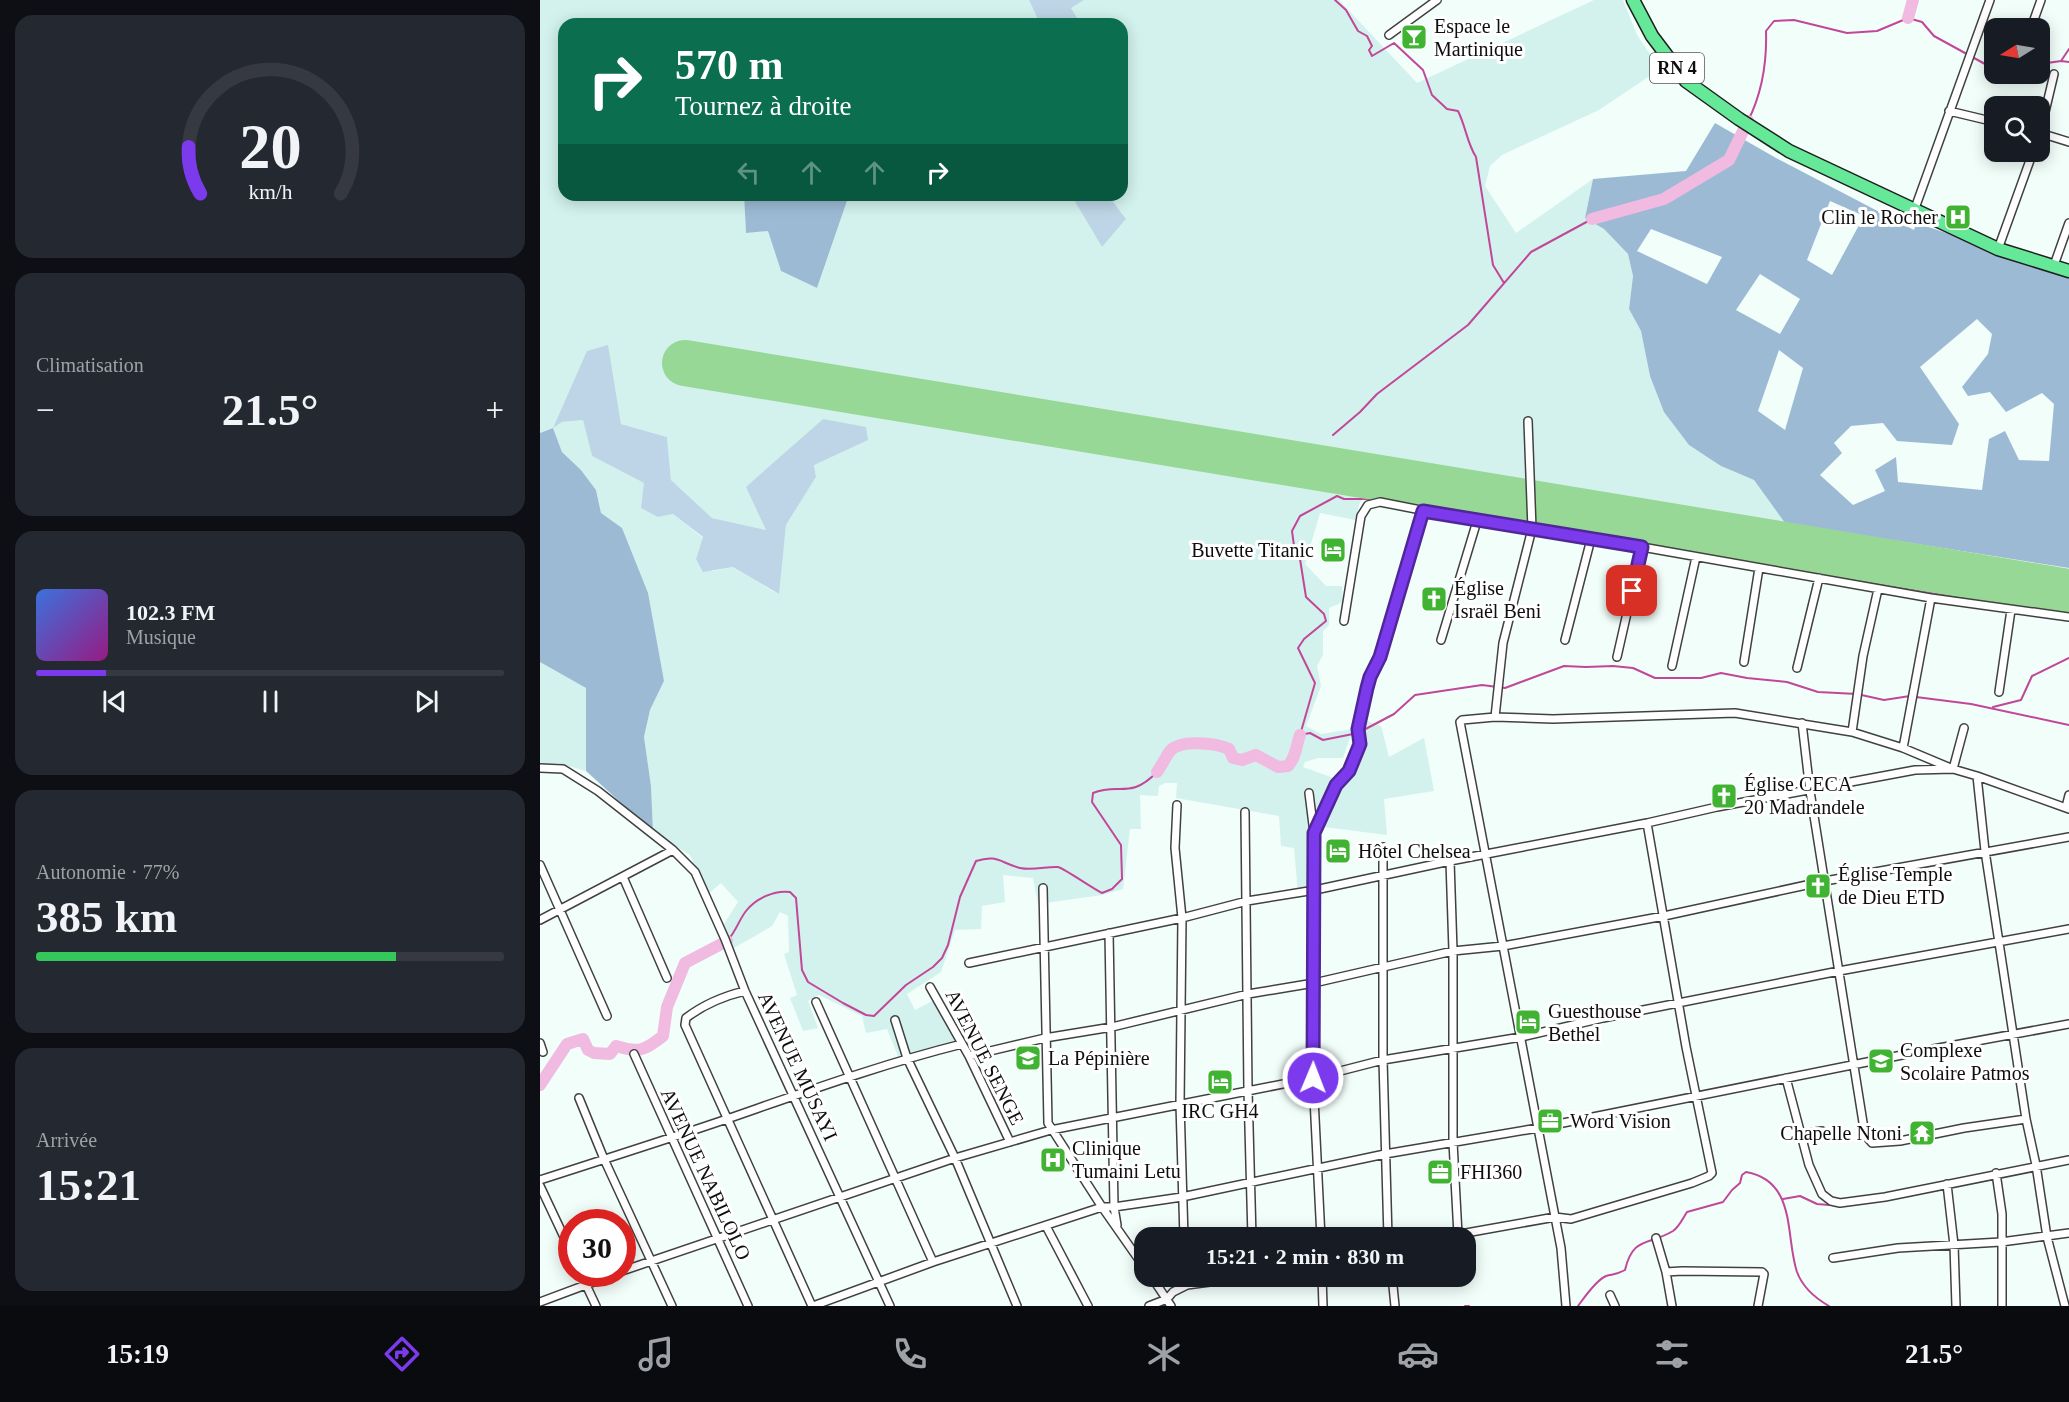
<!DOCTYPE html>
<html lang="fr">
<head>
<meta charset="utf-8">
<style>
  :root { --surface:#171b24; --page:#242831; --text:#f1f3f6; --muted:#9ea1a6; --line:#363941; --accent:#7c3aed }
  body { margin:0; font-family:Georgia,serif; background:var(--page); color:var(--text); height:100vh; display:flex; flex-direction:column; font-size:22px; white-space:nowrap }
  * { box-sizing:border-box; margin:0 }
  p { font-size:20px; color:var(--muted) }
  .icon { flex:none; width:33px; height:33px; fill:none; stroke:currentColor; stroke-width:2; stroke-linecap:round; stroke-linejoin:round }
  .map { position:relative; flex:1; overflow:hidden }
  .drawer { display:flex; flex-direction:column; gap:15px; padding:15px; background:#0d0f14; width:540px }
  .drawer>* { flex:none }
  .top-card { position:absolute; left:18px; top:18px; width:570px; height:183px; border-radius:18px; box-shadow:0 3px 15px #0003; background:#0b6e4f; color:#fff; overflow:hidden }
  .needle { width:39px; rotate:259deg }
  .buttons { position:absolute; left:1444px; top:18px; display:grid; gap:12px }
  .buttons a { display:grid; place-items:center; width:66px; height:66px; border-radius:12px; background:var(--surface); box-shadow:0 3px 15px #0003; font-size:30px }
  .speed { position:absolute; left:18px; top:1209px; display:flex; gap:12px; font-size:30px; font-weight:700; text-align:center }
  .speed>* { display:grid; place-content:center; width:78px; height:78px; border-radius:50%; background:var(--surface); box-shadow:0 3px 15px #0003; line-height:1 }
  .speed .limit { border:9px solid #d22; background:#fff; color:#111 }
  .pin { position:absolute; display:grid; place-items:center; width:51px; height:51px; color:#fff; margin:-26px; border-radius:12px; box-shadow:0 3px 9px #0006 }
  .me { position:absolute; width:66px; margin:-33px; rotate:1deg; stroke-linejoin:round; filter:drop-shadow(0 0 4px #0008) }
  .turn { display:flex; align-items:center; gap:21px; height:126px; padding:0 18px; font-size:27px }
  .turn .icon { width:78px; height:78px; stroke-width:2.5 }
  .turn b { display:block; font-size:42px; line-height:51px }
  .lanes { display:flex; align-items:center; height:57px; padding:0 18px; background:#0003; justify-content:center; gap:30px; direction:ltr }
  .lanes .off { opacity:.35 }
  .big { font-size:45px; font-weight:700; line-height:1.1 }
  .drawer .widget { flex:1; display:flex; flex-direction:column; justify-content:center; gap:9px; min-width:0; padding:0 21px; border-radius:18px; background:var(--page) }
  .drawer .dial { align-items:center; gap:0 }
  .dial svg { height:156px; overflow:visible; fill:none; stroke:var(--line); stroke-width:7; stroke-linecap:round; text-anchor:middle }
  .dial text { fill:var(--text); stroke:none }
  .song { display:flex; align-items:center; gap:18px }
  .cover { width:72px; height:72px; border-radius:9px; background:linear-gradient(135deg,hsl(220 70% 55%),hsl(310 70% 35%)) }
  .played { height:6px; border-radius:3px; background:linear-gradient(90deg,var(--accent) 15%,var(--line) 15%) }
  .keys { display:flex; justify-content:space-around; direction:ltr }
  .heat { display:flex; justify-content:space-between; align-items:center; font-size:33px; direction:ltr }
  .charge { height:9px; border-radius:4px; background:linear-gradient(90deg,#34c759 77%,var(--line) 0) }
  .trip { position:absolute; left:594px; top:1227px; width:342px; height:60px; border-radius:18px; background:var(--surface); box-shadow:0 3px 15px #0003; font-weight:700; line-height:60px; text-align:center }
  .dock { display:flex; height:96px; justify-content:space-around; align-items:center; background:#090b0e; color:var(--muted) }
  .dock .icon { width:42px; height:42px }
  .dock .active { color:var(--accent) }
  .dock b { font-size:27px; color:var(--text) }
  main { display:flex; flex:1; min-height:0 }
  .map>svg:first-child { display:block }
</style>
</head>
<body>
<main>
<section class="drawer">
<div class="widget dial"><svg viewBox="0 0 100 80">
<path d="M14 69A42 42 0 1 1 86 69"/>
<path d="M14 69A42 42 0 0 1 8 45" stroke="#7c3aed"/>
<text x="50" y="56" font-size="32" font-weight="700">20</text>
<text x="50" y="72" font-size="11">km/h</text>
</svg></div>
<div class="widget"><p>Climatisation</p>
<div class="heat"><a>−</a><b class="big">21.5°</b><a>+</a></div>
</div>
<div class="widget">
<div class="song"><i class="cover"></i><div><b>102.3 FM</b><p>Musique</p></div></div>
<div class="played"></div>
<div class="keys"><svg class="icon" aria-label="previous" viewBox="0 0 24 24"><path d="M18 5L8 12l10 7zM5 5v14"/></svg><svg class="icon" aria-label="pause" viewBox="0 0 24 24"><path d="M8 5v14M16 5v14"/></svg><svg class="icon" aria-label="next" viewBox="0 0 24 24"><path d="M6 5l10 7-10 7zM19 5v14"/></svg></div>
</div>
<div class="widget"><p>Autonomie · 77%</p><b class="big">385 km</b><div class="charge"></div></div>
<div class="widget"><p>Arrivée</p><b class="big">15:21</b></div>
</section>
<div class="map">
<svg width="1529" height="1306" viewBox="0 0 1529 1306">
  <rect width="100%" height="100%" fill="#f1fefa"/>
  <path fill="#d3f2ed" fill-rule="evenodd" d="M0,0h489l11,24h-476v171h180l2,38 22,-3 13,41 36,17 32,-93h222l31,52 24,-28 -18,-24h14v-171h-41l-10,-16 13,-8h255l78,83 177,-83h29l14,35 23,34 -61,41 -97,45 -12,11 -5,20 31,47 77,-54 -8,39 19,11 24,25 5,22 -4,33 12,22 9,45 71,90 33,14 31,43 -1107,-174 -5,26 699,117 -12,10 -5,18 -35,-7 -15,51 21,22h16l1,16 -14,6v17l-6,6v24l-6,11 4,20 -15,40 15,8 32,-5 -10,29h-25l-13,4 -2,5 36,13 28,-59 14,5 8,31 35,-19 10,53 -50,8 3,36 -71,-9 -1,67 -17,1 -4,-46 -13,-2 -2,-30 -103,-18 1,-15h-12l-6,3 -1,10 -18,-1 1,34h-11l-7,60 -21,6 -64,9 -5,-26 -30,-3 2,27 -23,4 -1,23 -26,1 -14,42 -34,22 8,16 21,-11 26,40 -64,17 -11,-27 -21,4 -4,-17 -43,-21 -11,6 10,27 -15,3 -13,-33 7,-3 -13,-41 5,-2 -1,-36 -8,-4 -8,14 -38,22 -10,-24 14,-22 -17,-19 -13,11 -18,-39 -37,-23 -2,-46 -7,-49 6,-27 14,-29 -42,-152 -21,-16 -5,-23 -15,-20 -19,-18 -9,-24 -13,5zM67,345l14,79 46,13 4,43 41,38 54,12 -19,-43 76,-68 -9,46 2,12 -30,48 -8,69 -45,-27 -20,4 -17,-12 7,-21 -30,-24 -15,3 -14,-34 -52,-27 -9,-36 -21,2 -9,5z
    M0,662l46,26v83l-28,-8 -18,1z"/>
  <path fill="#bdd5e6" d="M489,0h55l-13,8 10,16h-41z
    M531,195h37l18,24 -24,28z
    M68,345l13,79 46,13 4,43 41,38 54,12 -20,-43 77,-68 43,8 2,13 -54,25 2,12 -30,48 -7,69 -46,-27 -30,5 -7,-13 7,-22 -30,-23 -15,3 -17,-9 3,-25 -52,-27 -9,-36 -21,2 -9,6 34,-77z"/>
  <path fill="#9dbad5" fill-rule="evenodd" d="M1175,123l61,35 138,72 2,-7 153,50v295l-284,-45 -31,-43 -33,-14 -32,-21 -25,-33 -14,-36 -9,-45 -12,-22 4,-33 -5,-22 -24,-25 -19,-11 8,-39 93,-8zM1290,201l34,15 -32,59 -25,-15zM1111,229l71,28 -15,27 -70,-33zM1220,274l40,25 -20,35 -44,-24zM1437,319l15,15 -4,20 -26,33 6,9 22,-4 16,20 36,-19 12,11 -5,57 -30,-1 -14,-29 -16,8 -7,51 -84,-8 -2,-25 -21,13 10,21 -32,14 -33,-30 22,-22 -8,-10 17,-17 32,-3 14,18 55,4 7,-21 -39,-57zM1239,350l24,18 -18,62 -27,-19z
    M204,195h105l-32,93 -36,-17 -13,-40 -22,2z
    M13,428l9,24 19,18 15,20 5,23 21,15 26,65 16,88 -14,29 -6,27 7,49 2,46 -67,-61v-83l-46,-26v-229z"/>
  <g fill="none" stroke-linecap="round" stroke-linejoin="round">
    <path stroke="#c24799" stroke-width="2" d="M795,0l11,10 12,21 9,5 5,10 -3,4 3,6 22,-13 29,27 9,25 15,14 11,2c8,16 9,32 18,46l17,108 11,18
      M1521,61l8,-12
      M1500,64l21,-3 8,1
      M1208,121c14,-28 19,-59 18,-90l8,-10 20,-1 53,13 30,-2 31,-13 14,4 12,14 51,28 10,2
      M793,435l27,-23 17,-18 91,-69 63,-73 61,-33
      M838,499h-34l-7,-3 -37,20 -8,15 2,15 6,13 6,38 18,17 2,7 -22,18 -6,9 17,35 -15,52 10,-2 13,7 35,-7 36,-19 21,-19 67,-10 23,3 59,-22 22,1 27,-1 20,2 22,10h46l20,-5 26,5 40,4 31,10 39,2 27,6 26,-4
      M891,509l98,16
      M995,526l38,7
      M1157,553l323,54
      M1376,697l55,7 98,21
      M1453,707l28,-7 11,-24 37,-18
      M188,940c8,-9 11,-20 18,-29 10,-13 29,-21 44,-19l6,6 6,72 6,12 35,21 23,12 8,1 32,-31 27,-18 9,-9 6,-13 12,-48 16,-36c22,-7 24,2 44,7 13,3 28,-2 38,-1 7,2 34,21 44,26l10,-4 10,-10 -1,-34 -29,-43 1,-9c26,-11 37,7 64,-21
      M1243,1199l17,-3 17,8 12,1
      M925,1306h4
      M1038,1306c6,-8 18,-26 28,-30 8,-2 10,-1 19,-6 8,-34 23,-24 48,-39 6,-4 10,-13 14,-19l36,-10 9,-12 8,-7 2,-8 4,-3c51,9 39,64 51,100 6,16 18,26 32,34"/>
    <path stroke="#f1bae0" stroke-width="12" d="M1368,18l5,-18
      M1052,219l72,-20 65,-39 19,-39
      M617,772c5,-7 8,-14 13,-21 10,-12 46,-8 59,-2l4,9 9,2 14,-5 22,12 10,-1c8,-9 8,-20 12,-31
      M0,1085l27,-41 16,-5 5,11 6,3 16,1 6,-8c23,7 28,5 47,-10l4,-29 18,-44 42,-22"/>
    <path stroke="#98d896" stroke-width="46" d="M145,363l1384,229"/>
    <defs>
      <path id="street" d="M1491,28l10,-28
        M849,35l48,-35
        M1409,111l46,11
        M1500,133l14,-59
        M1500,133l29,9
        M1374,211l76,-211
        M1458,249l35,-97
        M1513,268l16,-45
        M804,621l17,-105 7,-11 12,-3 97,19 165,26 289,51 138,19
        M901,640l36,-119
        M1025,640l26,-101
        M1077,657l25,-110
        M1204,662l15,-94
        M1132,666l24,-109
        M1257,668l22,-90
        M1459,692l12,-82
        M955,717l8,-74 29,-114 -4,-108
        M1262,723l8,68 55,344 7,8 28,-2 64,-13 62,-9
        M1312,732l11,-76 15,-67
        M1363,748l28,-150
        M0,768l23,1 35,22 75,59 22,22 30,67 20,52 145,315
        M1437,776l92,33
        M769,793l5,40
        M637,805l-2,43 7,70 -2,186 4,134
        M1526,807l3,-12
        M705,812l3,278 4,148
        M843,847v213l5,178
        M910,861l3,90v191l5,93
        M0,865l67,151
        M83,877l44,101
        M503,888l5,235 54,84 42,60
        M0,920l133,-70
        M569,933l5,274 3,18
        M429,963l213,-45 65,-17 68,-11 135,-29 197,-38 70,-16 198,-37 38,-1 11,-41
        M390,987l39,69 41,86
        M205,991c-21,5 -42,14 -59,27l-1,7 127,281
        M276,1002l117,260
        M355,1020l12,38 48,100 62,148
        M0,1043l3,9
        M94,1054l114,252
        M429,1056l76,-18 67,-11 136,-33 66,-11 139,-32 50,-5 161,-30 161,-35 244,-44
        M1246,1078l23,87 13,29 9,7 9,2 45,-6 184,-37
        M39,1098l25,61 68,147
        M1261,1134l21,-3
        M1456,1173l6,41v92
        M0,1180c62,-20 125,-40 187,-61 78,-27 155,-55 235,-75
        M1407,1184l7,61 2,61
        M0,1186l32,68
        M506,1226l42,80
        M781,1238l-8,-160 2,-188 -2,-47 1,-10 22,-48 13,-14 11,-27 -2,-15 9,-41 3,-11 10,-20 43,-146
        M898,1238l117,-21 16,2 121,-36 17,-7 3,-3 -26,-126 -39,-224
        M1116,1238l10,34 6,34
        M1293,1258l65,-10 103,-6 68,-9
        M82,1271l333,-113 96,-28 262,-52 70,-18 138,-23 82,-19 236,-47 230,-42
        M1126,1272l16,-1 80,1 2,2 -6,32
        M41,1274l15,32
        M611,1276l20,30
        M782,1276l1,30
        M852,1276l3,30
        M1070,1295l5,11
        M0,1302l75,-28
        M273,1306l120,-44 169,-55h12l68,-10 203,-43 153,-26 379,-76 152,-28
        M609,1306l18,-7 6,-7 14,-7 68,-9
        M1026,1306l-5,-58 -101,-526 2,-2 33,-3 58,2 182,-6 117,19 51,16 50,21 24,7 8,75 41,268 10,46 11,72 18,69"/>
      <path id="highway" d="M1093,0l19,36 34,45 53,38 50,32 209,98 71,22"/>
    </defs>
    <use href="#street" stroke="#414141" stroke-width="10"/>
    <use href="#highway" stroke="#1f1f1f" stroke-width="15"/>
    <use href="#street" stroke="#fff" stroke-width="7"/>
    <use href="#highway" stroke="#65e898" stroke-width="12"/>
  </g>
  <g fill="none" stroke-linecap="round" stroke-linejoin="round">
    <defs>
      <path id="route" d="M773,1078l1,-245 22,-48 13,-14 11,-27 -2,-15 9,-41 3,-11 10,-20 43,-146 219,36 -10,44"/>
    </defs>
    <use href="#route" stroke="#51269a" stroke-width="15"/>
    <use href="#route" stroke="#7c3aed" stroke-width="10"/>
  </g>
  <defs>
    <symbol id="bar-square" viewBox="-11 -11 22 22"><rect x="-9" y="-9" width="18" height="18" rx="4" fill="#40b332" stroke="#fff"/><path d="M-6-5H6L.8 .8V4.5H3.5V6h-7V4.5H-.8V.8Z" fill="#fff"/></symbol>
    <symbol id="hospital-square" viewBox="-11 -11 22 22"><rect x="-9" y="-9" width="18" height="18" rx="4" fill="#40b332" stroke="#fff"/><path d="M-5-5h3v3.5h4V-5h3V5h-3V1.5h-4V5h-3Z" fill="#fff"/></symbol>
    <symbol id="hotel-square" viewBox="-11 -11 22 22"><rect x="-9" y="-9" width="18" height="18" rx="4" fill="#40b332" stroke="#fff"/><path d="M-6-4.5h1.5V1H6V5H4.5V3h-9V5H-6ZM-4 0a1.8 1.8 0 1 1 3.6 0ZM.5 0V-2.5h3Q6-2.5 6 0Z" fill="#fff"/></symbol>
    <symbol id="church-square" viewBox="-11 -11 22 22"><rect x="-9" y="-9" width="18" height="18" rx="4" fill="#40b332" stroke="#fff"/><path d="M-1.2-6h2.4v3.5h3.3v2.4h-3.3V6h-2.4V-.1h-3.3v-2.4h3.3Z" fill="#fff"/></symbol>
    <symbol id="school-square" viewBox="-11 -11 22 22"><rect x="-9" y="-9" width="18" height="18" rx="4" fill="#40b332" stroke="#fff"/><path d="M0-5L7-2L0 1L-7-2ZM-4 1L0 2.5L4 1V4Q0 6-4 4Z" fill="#fff"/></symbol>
    <symbol id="office-square" viewBox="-11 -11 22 22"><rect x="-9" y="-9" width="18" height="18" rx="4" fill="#40b332" stroke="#fff"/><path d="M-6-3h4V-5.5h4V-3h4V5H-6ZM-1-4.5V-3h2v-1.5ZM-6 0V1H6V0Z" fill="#fff"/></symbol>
    <symbol id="temple-square" viewBox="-11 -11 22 22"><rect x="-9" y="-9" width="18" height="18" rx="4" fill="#40b332" stroke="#fff"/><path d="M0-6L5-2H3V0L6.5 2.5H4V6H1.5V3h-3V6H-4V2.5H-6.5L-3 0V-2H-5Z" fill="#fff"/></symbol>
  </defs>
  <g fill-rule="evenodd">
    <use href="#bar-square" x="859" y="22" width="30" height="30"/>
    <use href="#hospital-square" x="1403" y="202" width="30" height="30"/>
    <use href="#hotel-square" x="778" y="535" width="30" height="30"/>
    <use href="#church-square" x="879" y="584" width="30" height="30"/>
    <use href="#church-square" x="1169" y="781" width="30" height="30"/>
    <use href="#hotel-square" x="783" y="836" width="30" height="30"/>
    <use href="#church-square" x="1263" y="871" width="30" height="30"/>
    <use href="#hotel-square" x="973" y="1007" width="30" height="30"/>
    <use href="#school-square" x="473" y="1043" width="30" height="30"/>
    <use href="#school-square" x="1326" y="1046" width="30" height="30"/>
    <use href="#hotel-square" x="665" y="1067" width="30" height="30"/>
    <use href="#office-square" x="995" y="1106" width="30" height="30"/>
    <use href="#temple-square" x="1367" y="1118" width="30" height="30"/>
    <use href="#hospital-square" x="498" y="1145" width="30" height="30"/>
    <use href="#office-square" x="885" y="1157" width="30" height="30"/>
  </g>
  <g text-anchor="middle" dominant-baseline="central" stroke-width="6" stroke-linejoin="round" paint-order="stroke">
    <rect fill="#fff" stroke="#565656" stroke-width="1.5" x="1110" y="53" width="54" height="30" rx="4.5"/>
    <g font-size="18" font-weight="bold" fill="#0e0e0e">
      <text x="1137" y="68">RN 4</text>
    </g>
    <g font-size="20" fill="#0e0e0e" stroke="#fff" text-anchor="start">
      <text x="894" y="26">Espace le<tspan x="894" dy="23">Martinique</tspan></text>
      <text x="1398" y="217" text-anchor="end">Clin le Rocher</text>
      <text x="774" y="550" text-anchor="end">Buvette Titanic</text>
      <text x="914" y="588">Église<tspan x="914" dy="23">Israël Beni</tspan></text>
      <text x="1204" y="784">Église CECA<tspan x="1204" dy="23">20 Madrandele</tspan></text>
      <text x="818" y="851">Hôtel Chelsea</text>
      <text x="1298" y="874">Église Temple<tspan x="1298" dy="23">de Dieu ETD</tspan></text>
      <text x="1008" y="1011">Guesthouse<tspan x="1008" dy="23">Bethel</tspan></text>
      <text x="1360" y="1050">Complexe<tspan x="1360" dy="23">Scolaire Patmos</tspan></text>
      <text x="508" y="1058">La Pépinière</text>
      <text x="680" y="1111" text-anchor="middle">IRC GH4</text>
      <text x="1030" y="1121">Word Vision</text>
      <text x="1362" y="1133" text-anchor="end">Chapelle Ntoni</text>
      <text x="532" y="1148">Clinique<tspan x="532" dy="23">Tumaini Letu</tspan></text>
      <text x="920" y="1172">FHI360</text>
    </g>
    <g font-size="20" fill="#0e0e0e" stroke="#fff">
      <text transform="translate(445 1057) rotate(63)">AVENUE SENGE</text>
      <text transform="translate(258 1066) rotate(65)">AVENUE MUSAYI</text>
      <text transform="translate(166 1174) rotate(65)">AVENUE NABILOLO</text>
    </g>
  </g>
</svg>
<div class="buttons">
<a><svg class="needle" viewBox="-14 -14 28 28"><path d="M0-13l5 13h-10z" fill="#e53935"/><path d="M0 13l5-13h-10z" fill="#9ea1a6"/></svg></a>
<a><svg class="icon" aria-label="search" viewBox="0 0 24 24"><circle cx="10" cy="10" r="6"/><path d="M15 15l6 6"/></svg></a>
</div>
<div class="speed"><div class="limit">30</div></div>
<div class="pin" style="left:1092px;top:591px;background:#d93025"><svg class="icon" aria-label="arrive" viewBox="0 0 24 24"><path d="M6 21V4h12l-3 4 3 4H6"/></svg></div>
<svg class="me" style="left:773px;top:1078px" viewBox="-20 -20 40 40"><circle r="17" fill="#7c3aed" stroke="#fff" stroke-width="3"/><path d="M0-11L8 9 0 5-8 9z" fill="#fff"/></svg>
<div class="trip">15:21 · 2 min · 830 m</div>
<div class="top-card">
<div class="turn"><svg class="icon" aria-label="right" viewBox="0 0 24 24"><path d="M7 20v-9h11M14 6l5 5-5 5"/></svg><div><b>570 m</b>Tournez à droite</div></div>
<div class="lanes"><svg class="icon off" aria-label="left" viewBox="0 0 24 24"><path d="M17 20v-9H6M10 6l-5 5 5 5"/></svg><svg class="icon off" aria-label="ahead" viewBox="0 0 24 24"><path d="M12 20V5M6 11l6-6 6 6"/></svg><svg class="icon off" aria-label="ahead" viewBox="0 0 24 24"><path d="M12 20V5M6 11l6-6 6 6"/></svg><svg class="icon" aria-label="right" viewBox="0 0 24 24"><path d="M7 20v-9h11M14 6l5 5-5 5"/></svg></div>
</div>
</div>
</main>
<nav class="dock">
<b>15:19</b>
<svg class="icon active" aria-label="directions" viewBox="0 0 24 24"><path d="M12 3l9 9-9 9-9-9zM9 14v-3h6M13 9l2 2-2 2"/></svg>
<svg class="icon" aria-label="music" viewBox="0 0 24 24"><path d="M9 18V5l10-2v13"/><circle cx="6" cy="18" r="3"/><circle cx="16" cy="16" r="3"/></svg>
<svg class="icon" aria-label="phone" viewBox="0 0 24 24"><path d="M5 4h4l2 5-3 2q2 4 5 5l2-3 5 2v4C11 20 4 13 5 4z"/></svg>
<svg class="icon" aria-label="climate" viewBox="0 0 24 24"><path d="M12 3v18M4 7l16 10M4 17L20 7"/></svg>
<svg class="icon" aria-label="car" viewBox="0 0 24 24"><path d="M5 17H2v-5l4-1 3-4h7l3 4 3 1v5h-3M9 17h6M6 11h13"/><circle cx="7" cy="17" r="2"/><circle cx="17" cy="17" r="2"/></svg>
<svg class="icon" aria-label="filters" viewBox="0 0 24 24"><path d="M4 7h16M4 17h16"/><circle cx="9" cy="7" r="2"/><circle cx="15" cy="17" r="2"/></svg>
<b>21.5°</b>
</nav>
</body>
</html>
